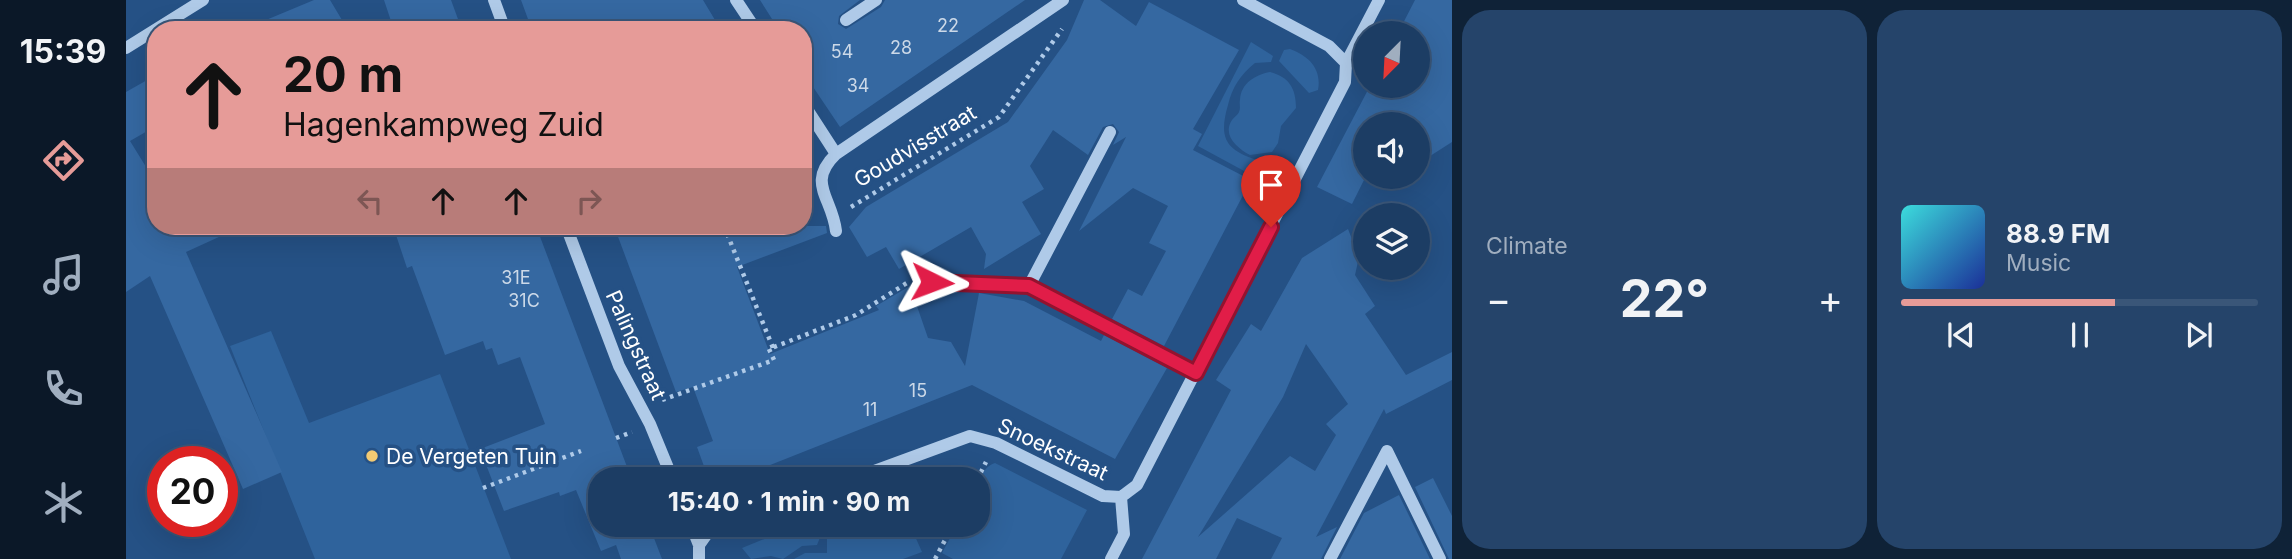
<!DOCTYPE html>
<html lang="en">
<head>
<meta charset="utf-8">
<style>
  :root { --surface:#1c3d64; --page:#25446a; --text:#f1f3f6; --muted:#a0aebf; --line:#3a5678; --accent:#e69b98 }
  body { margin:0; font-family:Inter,sans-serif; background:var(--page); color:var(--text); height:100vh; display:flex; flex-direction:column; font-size:26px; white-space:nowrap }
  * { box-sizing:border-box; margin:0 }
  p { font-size:23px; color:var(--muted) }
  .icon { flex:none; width:38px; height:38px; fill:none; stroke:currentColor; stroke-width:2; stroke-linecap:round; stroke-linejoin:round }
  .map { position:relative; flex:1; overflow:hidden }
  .panel { display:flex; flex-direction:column; gap:10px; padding:10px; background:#0f2237; width:840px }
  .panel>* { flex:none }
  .hud { position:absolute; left:21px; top:21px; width:665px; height:214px; border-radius:28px; box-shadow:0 7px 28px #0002,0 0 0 2px var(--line); background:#e69b98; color:#111; overflow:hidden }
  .needle { width:46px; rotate:204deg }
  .controls { position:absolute; left:1227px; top:21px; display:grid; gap:14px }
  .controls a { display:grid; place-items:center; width:77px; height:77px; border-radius:50%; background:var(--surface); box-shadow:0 7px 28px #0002,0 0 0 2px var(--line); font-size:35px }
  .speed { position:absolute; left:21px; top:446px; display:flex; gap:14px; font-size:35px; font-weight:700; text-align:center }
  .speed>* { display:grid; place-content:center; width:91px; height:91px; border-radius:50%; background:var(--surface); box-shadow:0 7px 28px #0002,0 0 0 2px var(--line); line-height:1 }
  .speed .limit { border:10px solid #d22; background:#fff; color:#111 }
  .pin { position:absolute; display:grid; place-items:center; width:60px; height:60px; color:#fff; margin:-72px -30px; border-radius:50% 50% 50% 0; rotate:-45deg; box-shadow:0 0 7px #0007 }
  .pin .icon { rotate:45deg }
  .me { position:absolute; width:77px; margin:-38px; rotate:93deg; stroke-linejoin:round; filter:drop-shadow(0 0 5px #0008) }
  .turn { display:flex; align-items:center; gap:24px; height:147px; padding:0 21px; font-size:32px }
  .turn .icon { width:91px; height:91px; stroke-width:2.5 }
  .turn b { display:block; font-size:49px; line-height:60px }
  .lanes { display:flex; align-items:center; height:66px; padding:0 21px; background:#0003; justify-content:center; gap:35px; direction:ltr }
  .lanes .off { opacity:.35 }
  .big { font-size:52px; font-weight:700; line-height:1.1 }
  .panel .tile { flex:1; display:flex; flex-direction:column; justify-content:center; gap:10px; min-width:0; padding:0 24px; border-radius:28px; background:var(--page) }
  .song { display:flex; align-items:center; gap:21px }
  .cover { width:84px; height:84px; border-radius:10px; background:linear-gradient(135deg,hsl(180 70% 55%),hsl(230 70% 35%)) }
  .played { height:7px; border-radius:4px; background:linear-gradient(90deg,var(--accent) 60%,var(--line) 60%) }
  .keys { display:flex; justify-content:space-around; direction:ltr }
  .heat { display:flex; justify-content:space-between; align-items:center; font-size:38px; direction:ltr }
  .panel .tiles { flex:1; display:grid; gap:10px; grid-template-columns:repeat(2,1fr) }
  .trip { position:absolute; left:462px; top:467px; width:402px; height:70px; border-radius:28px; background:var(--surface); box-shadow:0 7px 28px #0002,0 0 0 2px var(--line); font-weight:700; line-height:70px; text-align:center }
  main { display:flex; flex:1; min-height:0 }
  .dock { display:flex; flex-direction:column; width:126px; justify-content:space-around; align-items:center; background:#0b1828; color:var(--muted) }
  .dock .icon { width:49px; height:49px }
  .dock .on { color:var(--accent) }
  .dock b { font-size:32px; color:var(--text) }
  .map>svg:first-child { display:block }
</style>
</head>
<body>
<main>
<nav class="dock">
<b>15:39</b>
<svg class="icon on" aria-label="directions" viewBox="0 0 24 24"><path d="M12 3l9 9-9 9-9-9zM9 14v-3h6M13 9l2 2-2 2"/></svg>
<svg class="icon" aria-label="music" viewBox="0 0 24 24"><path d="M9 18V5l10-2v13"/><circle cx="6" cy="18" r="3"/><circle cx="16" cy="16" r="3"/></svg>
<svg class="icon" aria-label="phone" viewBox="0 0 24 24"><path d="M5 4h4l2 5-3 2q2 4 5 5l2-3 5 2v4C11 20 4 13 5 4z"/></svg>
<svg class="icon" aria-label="climate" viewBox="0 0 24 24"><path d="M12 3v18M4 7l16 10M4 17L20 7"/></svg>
</nav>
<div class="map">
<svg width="1326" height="559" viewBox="0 0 1326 559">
  <rect width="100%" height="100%" fill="#255185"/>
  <path fill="#2f639c" d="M1125,42l22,14 -2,6 -16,1c-14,11 -23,24 -27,42 -10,34 -2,46 33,56l1,10 -5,7 -59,-32z
    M1164,49c19,7 32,20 28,41l-9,3 -30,-32 5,-11z
    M1144,72c19,5 26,16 26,36l-15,18 -3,17 -6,9 -22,3c-13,-7 -28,-20 -18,-35 2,-3 6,-5 7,-8 2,-4 0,-8 1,-12 1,-17 15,-25 30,-28z
    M145,331l38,92 131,-49 71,185h-196l-85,-213z
    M869,463l92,47 -26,49h-108l-11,-6 15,-28h21c0,-19 -6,-54 17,-62z
    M673,525h26l-8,20 -15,1 -19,13 -12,-3 -20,3 -9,-11z
    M713,525h27l9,9 13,-9h22l12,27 -19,7h-109l11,-6h22v-14z"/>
  <path fill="#3568a1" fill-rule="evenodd" d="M188,0h16l18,30h-106z
    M258,0h67l11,30h-68z
    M395,0h182l18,30h-189z
    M634,0h100l-21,16 -1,8 8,5 35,-22 4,-7h140l-185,127 -37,-55v-42h-24z
    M958,0h16l36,26 13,-24 90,48 -46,79 9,5 -9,16 58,30 -87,166 -52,-27 16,-30 14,7 24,-45 -17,-8 19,-37 -35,-18 -54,43 47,-94 -13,8 6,-13 -6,-8 -10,3 -15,28 -35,-25 -23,36 14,23 -22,13 19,32 -57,35 2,-15 -15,-27 -72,42 -13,-22 -19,10 -18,-30 17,-20 142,-85 59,-82z
    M1289,0h37v142l-25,16 -9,-15v-19h-12l-7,-11 -6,11h-28v54l-13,26 -35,-17 53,-101h48v-53h-20z
    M30,75v51l-26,15 26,42v43h87l-57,26 96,220 -39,17 -93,-213 -24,16v-200z
    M267,226h143l96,254h-32v45h49l13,34h-41l-5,-14 -15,6 -25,-61 -16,6 -1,-4 -55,19 -24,-62 65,-25 -25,-67 -22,8 -6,-17 -6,2 -3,-9 -38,14 -33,-89 -5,2z
    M488,226h212l1,7 -90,34 33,87 109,-44 -3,-4 34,-20 18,52 23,4 14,24 14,-73 45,8 77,40 3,-6 63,33 -52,91 -143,-74 -240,95h-23l-12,-33 16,-6 -20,-54 -17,5z
    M1222,229l11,28 -4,18 20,31 -10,8 41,61 46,-23v28l-66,34 -2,-5 -68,128 21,-10 -16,32h-50l11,-21 -45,-20 -21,41h-74l89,-169 -15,-10 35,-56 10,7 41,-73zM1180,344l42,60 -22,20 10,11 -21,36 -25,-15 -92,81 85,-140z
    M1307,478l19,38v43h-3l-34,-72z
    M1273,495l31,64h-90l24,-46z"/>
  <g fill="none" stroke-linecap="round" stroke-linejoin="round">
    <path stroke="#afcae8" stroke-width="4.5" stroke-dasharray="3.5 5" stroke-linecap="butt" d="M725,207l148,-90 63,-88
      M598,226l49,122
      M536,400l112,-40 -5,-11 87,-34 54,-34
      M490,438l16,-6
      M851,480l9,-18
      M357,488l98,-37
      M809,559l18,-34"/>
    <path stroke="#afcae8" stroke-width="12" d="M368,0l11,30
      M610,0l20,30
      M1117,0l86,46 17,17
      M720,20l30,-20
      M0,48l77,-48
      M677,103l33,51
      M440,226l53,140 31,58 23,56
      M710,231c-4,-34 -30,-48 0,-77l227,-154
      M806,282l97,4 81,-154
      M903,286l167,87
      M724,480l120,-44 26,7 107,53 18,1
      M995,497l16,-12 208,-403 1,-19 33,-63
      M565,525l8,20v14
      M573,545l10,-14 16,-6
      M985,559l13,-25 -3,-37
      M1204,559l57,-108 53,108"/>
  </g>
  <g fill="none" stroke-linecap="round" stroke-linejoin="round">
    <defs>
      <path id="route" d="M806,282l97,4 167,87 75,-146"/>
    </defs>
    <use href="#route" stroke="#92132f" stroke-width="18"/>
    <use href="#route" stroke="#e11d48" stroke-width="12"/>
  </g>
  <circle fill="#f2ca73" stroke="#255185" stroke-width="2.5" cx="246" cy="456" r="7"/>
  <g text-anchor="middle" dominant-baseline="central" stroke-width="7" stroke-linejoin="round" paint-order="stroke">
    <g font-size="18" fill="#ccd9e8">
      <text x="822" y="25">22</text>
      <text x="775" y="47">28</text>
      <text x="716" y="51">54</text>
      <text x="732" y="85">34</text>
      <text x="390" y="277">31E</text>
      <text x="398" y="300">31C</text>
      <text x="792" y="390">15</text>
      <text x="744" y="409">11</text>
    </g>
    <g font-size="21" fill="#fff" stroke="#255185">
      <text transform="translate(789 146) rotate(-31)">Goudvisstraat</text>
      <text transform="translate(510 345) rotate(66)">Palingstraat</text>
      <text transform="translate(927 449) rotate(25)">Snoekstraat</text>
    </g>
    <g font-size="21" fill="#fff" stroke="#255185" text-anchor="start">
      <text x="260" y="456">De Vergeten Tuin</text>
    </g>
  </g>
</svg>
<div class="controls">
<a><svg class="needle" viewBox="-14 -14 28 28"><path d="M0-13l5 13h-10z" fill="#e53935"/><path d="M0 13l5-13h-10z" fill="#a0aebf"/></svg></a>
<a><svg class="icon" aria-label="sound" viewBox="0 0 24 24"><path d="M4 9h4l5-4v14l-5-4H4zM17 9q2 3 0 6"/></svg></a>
<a><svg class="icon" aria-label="layers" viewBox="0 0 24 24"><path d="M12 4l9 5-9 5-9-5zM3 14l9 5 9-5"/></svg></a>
</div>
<div class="speed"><div class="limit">20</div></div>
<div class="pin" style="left:1145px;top:227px;background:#d93025"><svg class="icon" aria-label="arrive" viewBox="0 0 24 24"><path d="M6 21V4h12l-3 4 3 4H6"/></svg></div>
<svg class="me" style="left:806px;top:282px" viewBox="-20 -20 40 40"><path d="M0-17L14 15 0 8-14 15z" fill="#e11d48" stroke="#fff" stroke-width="4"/></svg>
<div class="trip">15:40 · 1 min · 90 m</div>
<div class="hud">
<div class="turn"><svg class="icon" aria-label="ahead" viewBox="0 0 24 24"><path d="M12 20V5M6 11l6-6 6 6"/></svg><div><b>20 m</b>Hagenkampweg Zuid</div></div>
<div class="lanes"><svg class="icon off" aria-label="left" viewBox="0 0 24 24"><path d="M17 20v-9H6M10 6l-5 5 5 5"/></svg><svg class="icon" aria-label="ahead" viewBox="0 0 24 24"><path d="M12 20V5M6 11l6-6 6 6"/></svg><svg class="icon" aria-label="ahead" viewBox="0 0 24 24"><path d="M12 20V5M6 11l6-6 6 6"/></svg><svg class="icon off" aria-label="right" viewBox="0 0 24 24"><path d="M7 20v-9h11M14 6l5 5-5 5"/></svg></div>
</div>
</div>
<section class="panel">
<div class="tiles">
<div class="tile"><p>Climate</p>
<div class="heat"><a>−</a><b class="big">22°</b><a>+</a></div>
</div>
<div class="tile">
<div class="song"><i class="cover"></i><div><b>88.9 FM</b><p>Music</p></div></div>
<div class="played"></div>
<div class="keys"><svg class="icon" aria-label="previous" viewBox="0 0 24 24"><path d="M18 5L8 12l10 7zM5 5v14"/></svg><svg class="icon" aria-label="pause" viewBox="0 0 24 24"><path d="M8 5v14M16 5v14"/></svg><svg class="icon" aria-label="next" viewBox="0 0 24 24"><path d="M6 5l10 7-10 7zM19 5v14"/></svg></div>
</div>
</div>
</section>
</main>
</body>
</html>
